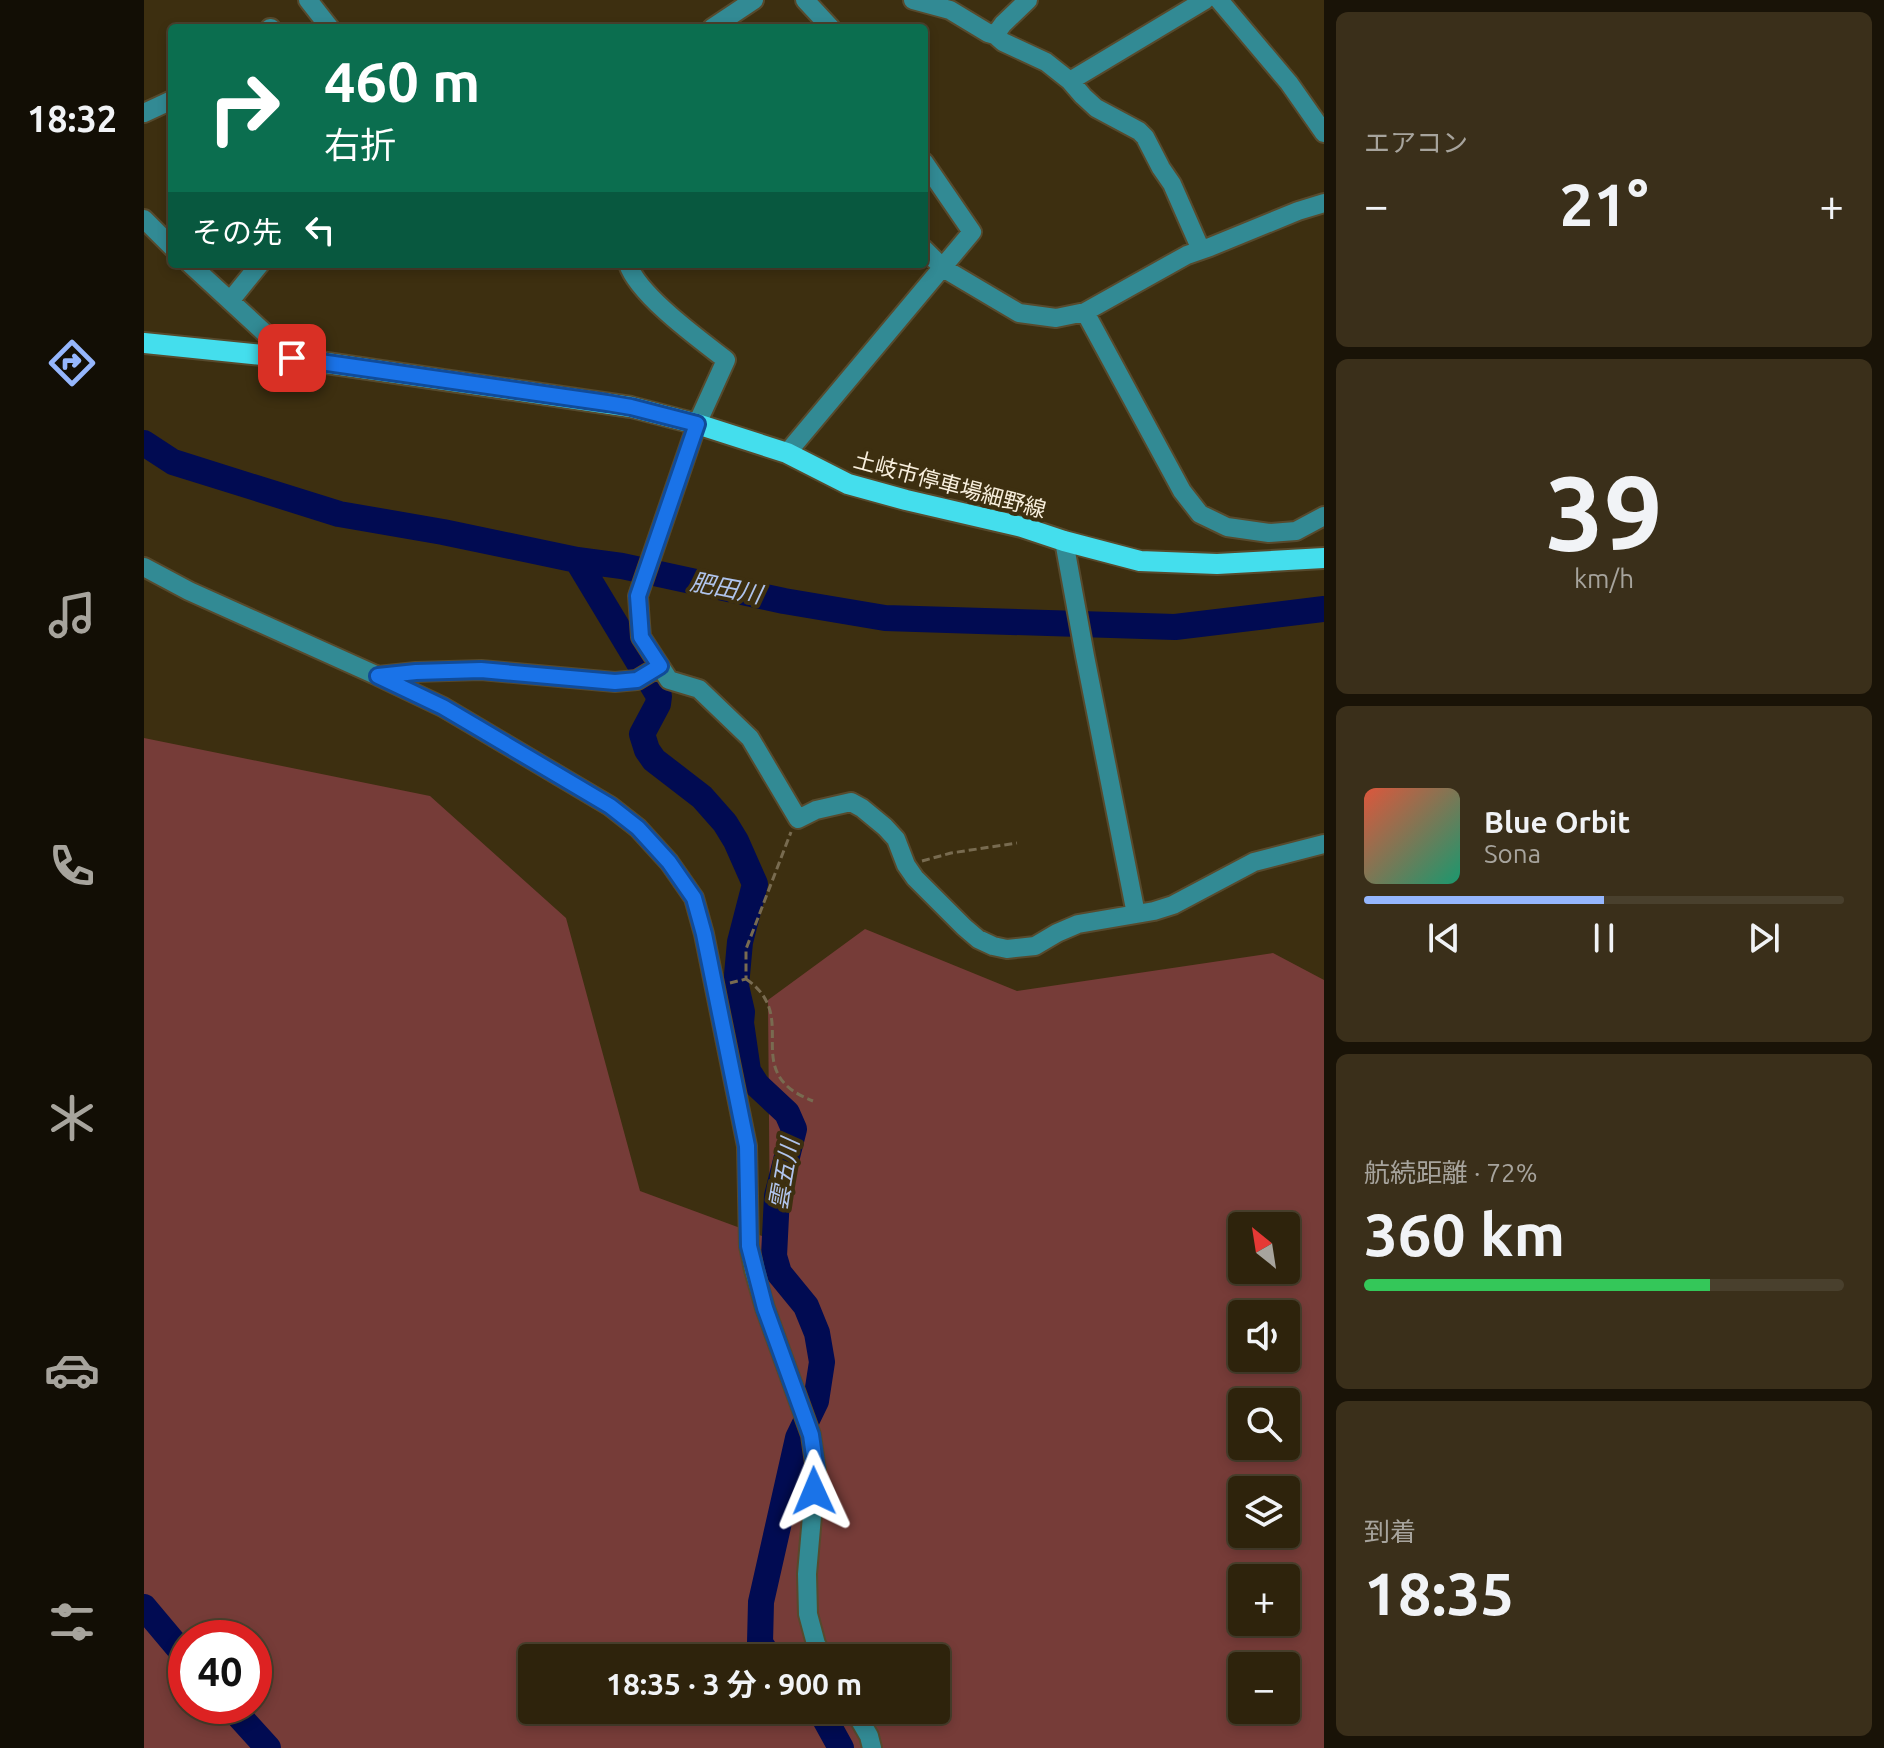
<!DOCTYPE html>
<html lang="ja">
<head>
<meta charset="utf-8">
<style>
  :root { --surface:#2e230c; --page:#3a2f1a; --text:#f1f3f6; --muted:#a7a49d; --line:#49402d; --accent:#95b6fd }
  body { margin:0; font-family:Ubuntu,"Noto Sans JP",sans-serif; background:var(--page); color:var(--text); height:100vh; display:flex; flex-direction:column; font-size:30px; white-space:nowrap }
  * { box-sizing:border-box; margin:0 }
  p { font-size:26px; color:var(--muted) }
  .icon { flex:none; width:44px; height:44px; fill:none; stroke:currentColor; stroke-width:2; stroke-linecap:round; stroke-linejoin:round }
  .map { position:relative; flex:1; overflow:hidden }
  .details { display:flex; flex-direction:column; gap:12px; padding:12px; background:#191307; width:560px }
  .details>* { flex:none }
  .banner { position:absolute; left:24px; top:24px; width:760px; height:244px; border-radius:8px; box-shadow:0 4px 12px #0003,0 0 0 2px var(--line); background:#0b6e4f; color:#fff; overflow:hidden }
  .needle { width:52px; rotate:330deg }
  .fabs { position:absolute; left:1084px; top:1212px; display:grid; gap:16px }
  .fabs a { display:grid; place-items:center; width:72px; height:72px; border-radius:8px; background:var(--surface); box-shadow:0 4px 12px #0003,0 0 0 2px var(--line); font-size:40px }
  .speed { position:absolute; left:24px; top:1620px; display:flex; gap:16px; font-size:40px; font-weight:700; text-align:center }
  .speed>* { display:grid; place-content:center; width:104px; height:104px; border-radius:50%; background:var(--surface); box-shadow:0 4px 12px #0003,0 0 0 2px var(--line); line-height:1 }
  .speed .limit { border:12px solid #d22; background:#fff; color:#111 }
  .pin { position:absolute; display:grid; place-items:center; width:68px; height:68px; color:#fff; margin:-34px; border-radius:16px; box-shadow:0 4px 12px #0006 }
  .me { position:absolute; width:88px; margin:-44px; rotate:359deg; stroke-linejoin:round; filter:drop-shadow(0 0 6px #0008) }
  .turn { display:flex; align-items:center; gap:28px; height:168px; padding:0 24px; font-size:36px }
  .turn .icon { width:104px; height:104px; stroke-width:2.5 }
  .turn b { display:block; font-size:56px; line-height:68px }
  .then { display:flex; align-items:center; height:76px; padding:0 24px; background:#0003; gap:16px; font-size:30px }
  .big { font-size:60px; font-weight:700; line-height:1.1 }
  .details .widget { flex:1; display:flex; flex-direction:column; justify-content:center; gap:12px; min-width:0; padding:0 28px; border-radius:12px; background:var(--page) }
  .details .dial { align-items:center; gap:0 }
  .dial b { font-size:104px; line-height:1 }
  .song { display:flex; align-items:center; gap:24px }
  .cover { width:96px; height:96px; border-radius:12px; background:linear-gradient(135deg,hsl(10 70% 55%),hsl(160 70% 35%)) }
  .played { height:8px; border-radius:4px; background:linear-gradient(90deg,var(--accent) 50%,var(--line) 50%) }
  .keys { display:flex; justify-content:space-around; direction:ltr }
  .heat { display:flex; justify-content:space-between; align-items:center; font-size:44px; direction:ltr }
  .charge { height:12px; border-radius:6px; background:linear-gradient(90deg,#34c759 72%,var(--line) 0) }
  .trip { position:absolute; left:374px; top:1644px; width:432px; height:80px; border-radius:8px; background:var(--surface); box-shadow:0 4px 12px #0003,0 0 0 2px var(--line); font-weight:700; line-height:80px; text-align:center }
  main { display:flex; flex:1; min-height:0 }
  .tab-bar { display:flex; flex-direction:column; width:144px; justify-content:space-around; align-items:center; background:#120e05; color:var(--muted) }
  .tab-bar .icon { width:56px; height:56px }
  .tab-bar .on { color:var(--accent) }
  .tab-bar b { font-size:36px; color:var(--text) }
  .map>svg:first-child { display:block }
</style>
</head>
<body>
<main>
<nav class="tab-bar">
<b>18:32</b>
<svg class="icon on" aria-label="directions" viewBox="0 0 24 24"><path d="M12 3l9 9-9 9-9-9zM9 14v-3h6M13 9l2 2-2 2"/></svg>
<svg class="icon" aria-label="music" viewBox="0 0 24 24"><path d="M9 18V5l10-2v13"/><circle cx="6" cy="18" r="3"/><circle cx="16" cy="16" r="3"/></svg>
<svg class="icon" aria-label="phone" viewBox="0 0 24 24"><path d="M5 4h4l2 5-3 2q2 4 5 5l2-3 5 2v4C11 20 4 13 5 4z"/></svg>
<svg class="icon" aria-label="climate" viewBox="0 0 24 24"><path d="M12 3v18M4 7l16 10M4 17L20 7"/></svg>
<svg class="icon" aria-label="car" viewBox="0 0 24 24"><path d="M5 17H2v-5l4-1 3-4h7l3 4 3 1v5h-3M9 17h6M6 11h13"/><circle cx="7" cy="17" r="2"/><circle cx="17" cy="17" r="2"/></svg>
<svg class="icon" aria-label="filters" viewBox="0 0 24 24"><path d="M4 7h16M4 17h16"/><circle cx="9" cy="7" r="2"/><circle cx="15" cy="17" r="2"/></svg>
</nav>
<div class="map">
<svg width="1180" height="1748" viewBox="0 0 1180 1748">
  <rect width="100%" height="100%" fill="#3d2f10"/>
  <path fill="#763c38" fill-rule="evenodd" d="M0,738l286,58 136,122 74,273 130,48 -2,-239 97,-71 152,62 256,-38 51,27v768h-1180zM1098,1226h44v44h-44zM1098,1314h44v44h-44zM1098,1402h44v44h-44zM1098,1490h44v44h-44zM1098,1578h44v44h-44zM42,1638h68v68h-68zM388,1658h404v52h-404zM1098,1666h44v44h-44z"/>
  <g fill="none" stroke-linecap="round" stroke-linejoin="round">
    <path stroke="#010b52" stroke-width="26" d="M0,443l29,19 166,52 104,18 134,28 45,6 162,35 101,17 290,9 149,-18
      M433,560l82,136 -1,8 -16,30 5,16 7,10 48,37 23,26 11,18 19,43 -15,58 -4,44 6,26 -1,11 7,48 9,14 30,28 7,16 -17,67 -3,60 5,17 27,33 11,27 5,29 -6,39 -18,37 -37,164 -1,41 10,15
      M0,1607l42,50
      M86,1706l38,42
      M676,1710l21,38"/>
    <defs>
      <path id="minor" d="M164,0l22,28
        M661,0l26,28
        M769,0l37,10 38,23 7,2
        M884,0l-25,24 -8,11 8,7 43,20 24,19 13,15 13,12 43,23 6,6 16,31 11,16 29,66
        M1075,0l70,83 35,50
        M126,28h1
        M568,28l42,-28
        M926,81l135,-81
        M0,113l28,-13
        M0,219l28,28
        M780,249l19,19 76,45 37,5 29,-6 102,-57 23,-8 88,-36 26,-8
        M46,264l102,94
        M484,264c10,31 71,75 98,96l-29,64 -59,172 3,41 28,43 30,9 51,49 48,81 18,-9 35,-8 11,6 23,19 11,12 10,26 9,13 49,49 14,12 15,7 14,3 28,-3 22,-13 21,-9 76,-13 19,-6 81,-43 70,-18
        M86,301l30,-37
        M941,312l97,179 18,23 27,13 42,6 27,-2 28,-15
        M643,453l185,-221 -48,-70
        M920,541l21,115 51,258
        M0,567l45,24 189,85 65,31 167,99 28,22 31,34 25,36 10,36 43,212 2,100 5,24 11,38 46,127 5,35 -9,104 1,40 8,30 8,14
        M234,676l38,-4 65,-2 134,12 22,-2 23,-14
        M710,1710l15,26 3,12"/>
      <path id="major" d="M0,343l148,15 339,49 66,17 90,29 61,31 58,16 116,27 42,14 76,20 77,3 107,-6"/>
    </defs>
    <use href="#minor" stroke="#574a2d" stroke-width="22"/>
    <use href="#major" stroke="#574a2d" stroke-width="24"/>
    <path stroke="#786b50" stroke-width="3" stroke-dasharray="8 4" stroke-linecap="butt" d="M778,861l29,-8 66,-10
      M602,979c48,33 9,75 40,106 7,7 17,12 27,16
      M586,983l16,-4v-30l45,-117"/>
    <use href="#minor" stroke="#328a94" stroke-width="18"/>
    <use href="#major" stroke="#44deed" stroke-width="20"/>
  </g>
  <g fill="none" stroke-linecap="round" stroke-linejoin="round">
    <defs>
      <path id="route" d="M148,358l315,45 24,4 66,17 -59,172 3,41 19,29 -23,14 -22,2 -134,-12 -65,2 -38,4 65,31 167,99 28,22 31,34 25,36 10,36 43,212 2,100 16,62 46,127 5,35 -2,21"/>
    </defs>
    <use href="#route" stroke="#114b97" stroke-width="20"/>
    <use href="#route" stroke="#1a73e8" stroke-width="14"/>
  </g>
  <g text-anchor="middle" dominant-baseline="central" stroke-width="8" stroke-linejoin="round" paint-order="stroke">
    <g font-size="22" fill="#f8efdd" stroke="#3d2f10">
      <text transform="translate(806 484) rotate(15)">土岐市停車場細野線</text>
    </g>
    <g font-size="24" font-style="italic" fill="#b0c4ed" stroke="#3d2f10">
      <text transform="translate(582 588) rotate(11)">肥田川</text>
      <text transform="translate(640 1174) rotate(-80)">雲五川</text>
    </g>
  </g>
</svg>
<div class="fabs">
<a><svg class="needle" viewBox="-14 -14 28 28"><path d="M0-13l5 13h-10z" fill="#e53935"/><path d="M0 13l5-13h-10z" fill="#a7a49d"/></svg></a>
<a><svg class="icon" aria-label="sound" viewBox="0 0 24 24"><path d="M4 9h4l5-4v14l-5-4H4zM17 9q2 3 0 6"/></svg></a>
<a><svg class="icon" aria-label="search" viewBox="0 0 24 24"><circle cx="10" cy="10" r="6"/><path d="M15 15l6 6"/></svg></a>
<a><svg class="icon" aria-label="layers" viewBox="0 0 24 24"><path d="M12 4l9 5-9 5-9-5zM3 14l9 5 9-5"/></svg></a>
<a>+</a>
<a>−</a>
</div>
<div class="speed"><div class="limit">40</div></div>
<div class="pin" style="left:148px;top:358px;background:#d93025"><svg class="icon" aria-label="arrive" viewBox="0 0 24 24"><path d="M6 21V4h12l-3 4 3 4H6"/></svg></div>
<svg class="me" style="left:670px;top:1491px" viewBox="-20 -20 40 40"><path d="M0-17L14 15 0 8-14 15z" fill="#1a73e8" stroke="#fff" stroke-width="4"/></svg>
<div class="trip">18:35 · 3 分 · 900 m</div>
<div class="banner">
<div class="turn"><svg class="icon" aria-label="right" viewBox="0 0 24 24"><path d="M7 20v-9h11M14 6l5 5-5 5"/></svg><div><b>460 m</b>右折</div></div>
<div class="then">その先<svg class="icon" aria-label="left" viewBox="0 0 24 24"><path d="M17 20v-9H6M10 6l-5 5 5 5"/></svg></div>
</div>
</div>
<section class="details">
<div class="widget"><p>エアコン</p>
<div class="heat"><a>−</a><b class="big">21°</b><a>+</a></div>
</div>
<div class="widget dial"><b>39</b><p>km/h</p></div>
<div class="widget">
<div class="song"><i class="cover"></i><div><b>Blue Orbit</b><p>Sona</p></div></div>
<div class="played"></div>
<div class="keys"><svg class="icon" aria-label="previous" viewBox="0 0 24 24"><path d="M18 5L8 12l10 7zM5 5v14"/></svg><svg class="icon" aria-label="pause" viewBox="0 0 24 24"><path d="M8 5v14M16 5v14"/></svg><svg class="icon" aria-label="next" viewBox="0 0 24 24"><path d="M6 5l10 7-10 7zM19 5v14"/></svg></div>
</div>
<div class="widget"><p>航続距離 · 72%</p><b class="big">360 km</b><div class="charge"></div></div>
<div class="widget"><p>到着</p><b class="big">18:35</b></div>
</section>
</main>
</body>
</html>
